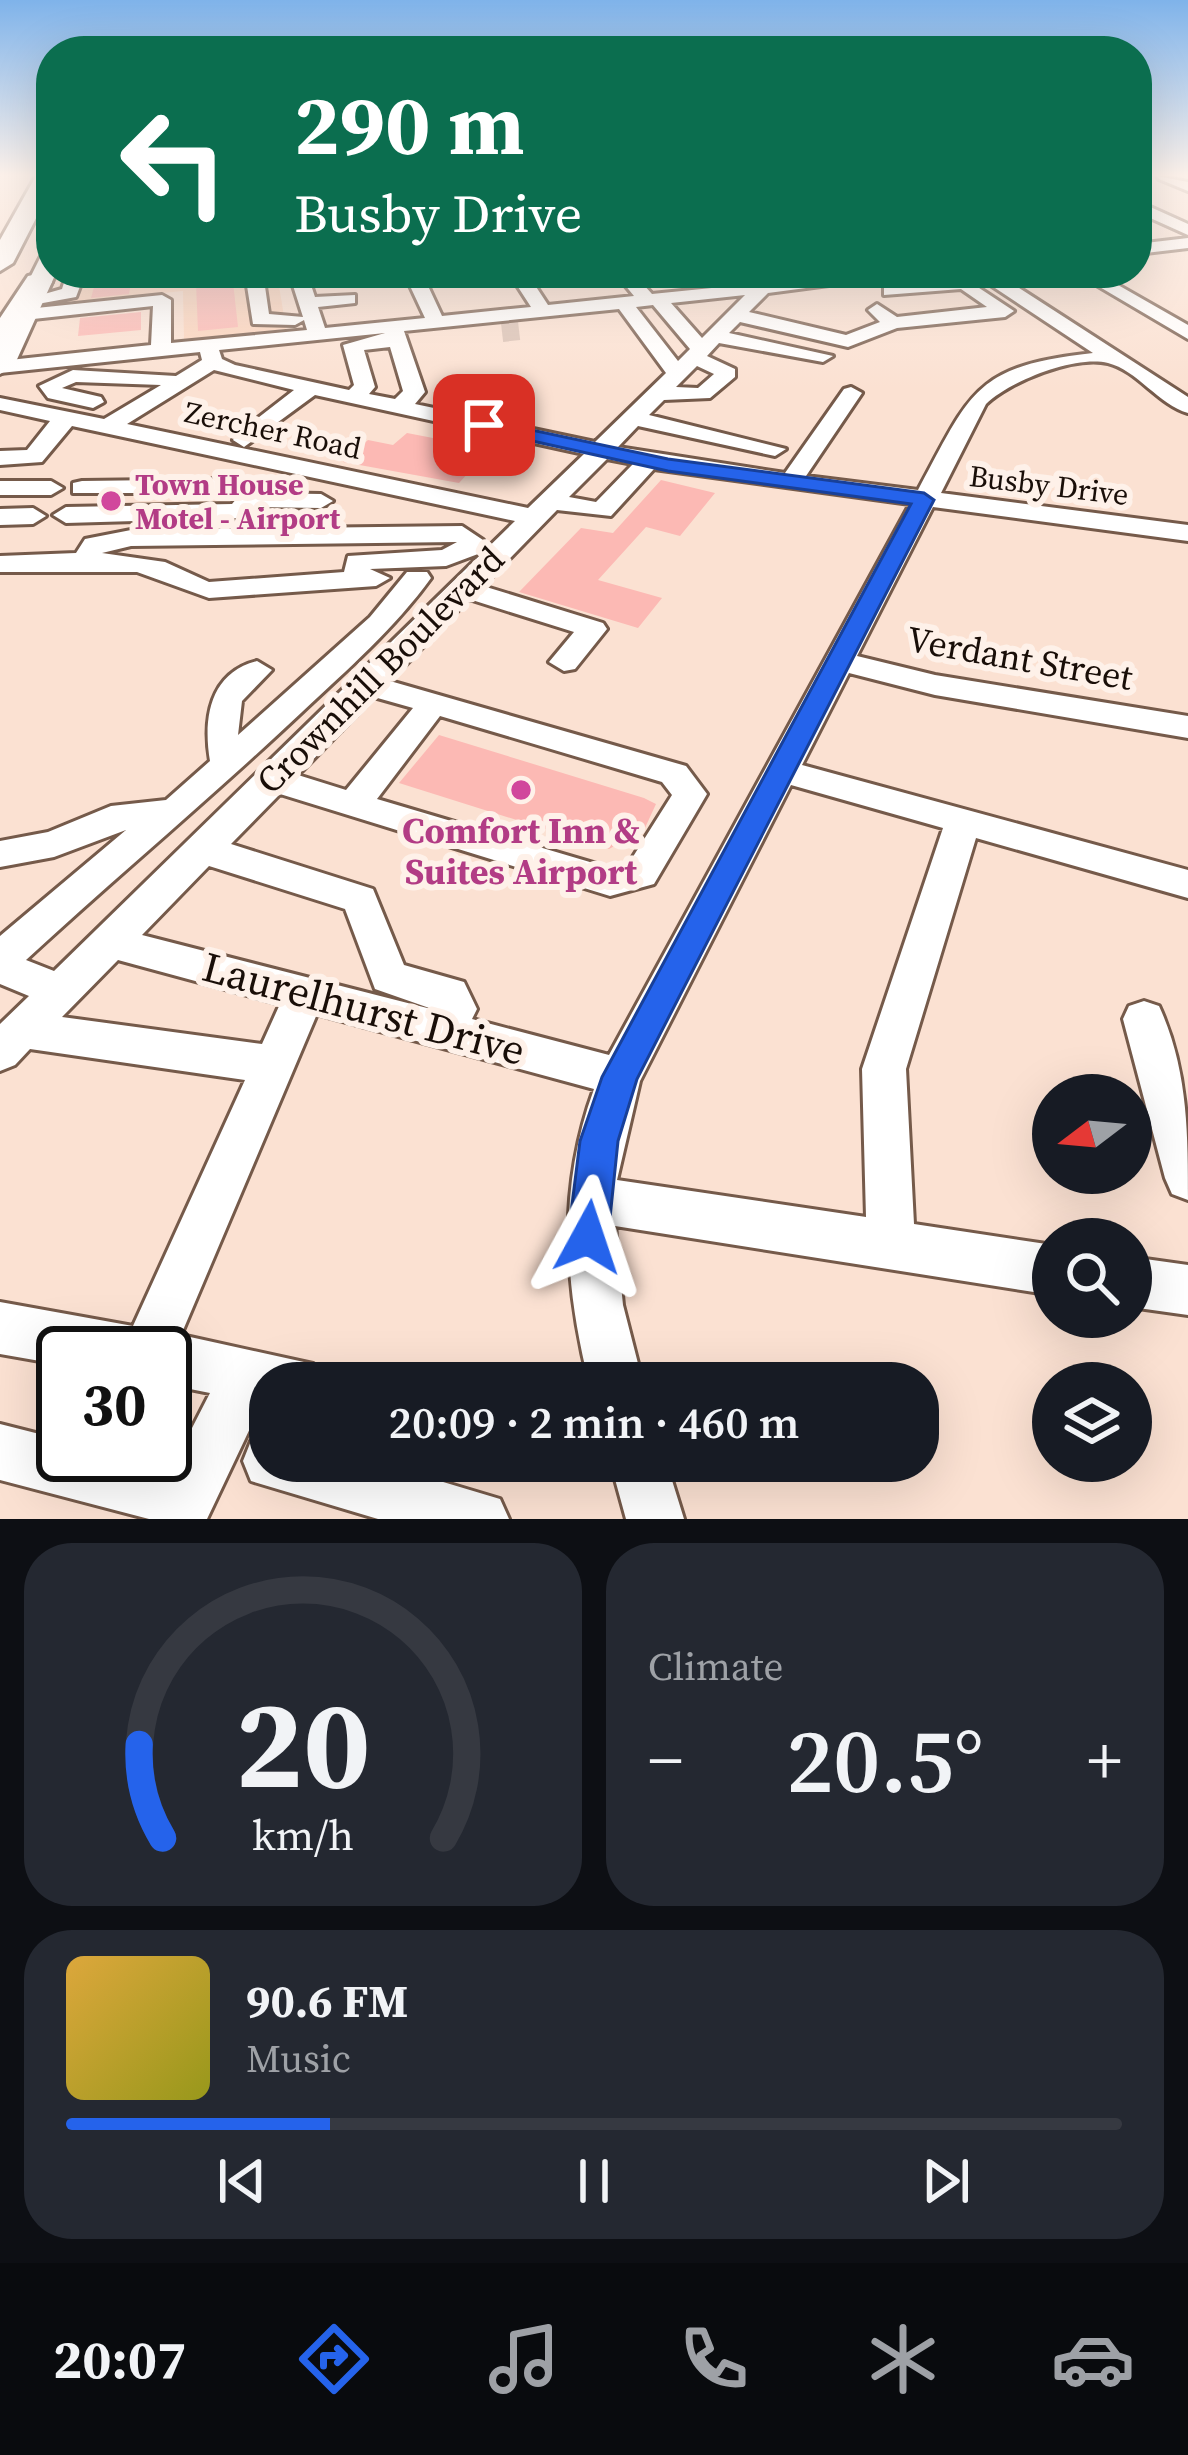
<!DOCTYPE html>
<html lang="en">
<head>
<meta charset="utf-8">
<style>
  :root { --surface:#171b24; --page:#242831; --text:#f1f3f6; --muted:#9ea1a6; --line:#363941; --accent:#2563eb }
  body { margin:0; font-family:"Source Serif 4",serif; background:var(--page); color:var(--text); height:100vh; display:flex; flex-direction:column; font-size:45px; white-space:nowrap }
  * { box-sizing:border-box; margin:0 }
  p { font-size:39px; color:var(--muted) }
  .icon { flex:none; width:66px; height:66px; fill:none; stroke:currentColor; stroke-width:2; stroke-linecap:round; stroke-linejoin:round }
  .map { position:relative; height:1519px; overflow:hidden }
  .sheet { display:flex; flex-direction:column; gap:24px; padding:24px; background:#0d0f14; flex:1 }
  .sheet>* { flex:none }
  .banner { position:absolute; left:36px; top:36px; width:1116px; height:252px; border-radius:48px; box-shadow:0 12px 48px #0002; background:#0b6e4f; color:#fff; overflow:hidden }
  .needle { width:78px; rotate:254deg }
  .tools { position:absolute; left:1032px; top:1074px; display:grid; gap:24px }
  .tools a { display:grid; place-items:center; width:120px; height:120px; border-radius:50%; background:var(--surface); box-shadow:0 12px 48px #0002; font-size:60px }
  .speed { position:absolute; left:36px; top:1326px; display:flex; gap:24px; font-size:60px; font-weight:700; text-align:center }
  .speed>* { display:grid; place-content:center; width:156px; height:156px; border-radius:50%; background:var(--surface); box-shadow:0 12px 48px #0002; line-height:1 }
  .speed .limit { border:6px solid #111; border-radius:18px; background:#fff; color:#111 }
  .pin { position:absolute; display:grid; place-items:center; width:102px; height:102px; color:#fff; margin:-51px; border-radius:24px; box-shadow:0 6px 18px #0006 }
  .me { position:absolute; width:132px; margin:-66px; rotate:5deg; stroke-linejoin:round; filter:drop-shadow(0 0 9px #0008) }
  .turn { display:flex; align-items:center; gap:42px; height:252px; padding:0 60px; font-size:54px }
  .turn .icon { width:156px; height:156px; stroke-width:2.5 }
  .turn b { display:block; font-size:84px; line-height:102px }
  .big { font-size:90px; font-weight:600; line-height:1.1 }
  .sheet .tile { flex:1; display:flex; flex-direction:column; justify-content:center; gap:18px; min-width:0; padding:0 42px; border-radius:48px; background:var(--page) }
  .sheet .dial { align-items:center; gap:0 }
  .dial svg { height:312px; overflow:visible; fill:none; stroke:var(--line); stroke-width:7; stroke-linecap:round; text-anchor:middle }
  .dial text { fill:var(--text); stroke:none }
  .song { display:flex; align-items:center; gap:36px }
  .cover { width:144px; height:144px; border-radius:18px; background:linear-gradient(135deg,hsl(40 70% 55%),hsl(60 70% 35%)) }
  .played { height:12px; border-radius:6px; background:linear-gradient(90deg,var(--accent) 25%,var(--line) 25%) }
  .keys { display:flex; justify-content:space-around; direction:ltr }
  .heat { display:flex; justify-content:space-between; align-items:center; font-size:66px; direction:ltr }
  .sheet .tiles { flex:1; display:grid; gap:24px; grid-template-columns:1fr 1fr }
  .tile:last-child { grid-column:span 2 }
  .trip { position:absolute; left:249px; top:1362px; width:690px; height:120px; border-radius:48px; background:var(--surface); box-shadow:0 12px 48px #0002; font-weight:600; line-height:120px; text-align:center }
  .dock { display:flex; height:192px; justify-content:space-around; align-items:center; background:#090b0e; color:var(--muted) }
  .dock .icon { width:84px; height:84px }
  .dock .on { color:var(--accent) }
  .dock b { font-size:54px; color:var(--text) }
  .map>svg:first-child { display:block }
</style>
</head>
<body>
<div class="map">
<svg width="1188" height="1519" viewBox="0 0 1188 1519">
  <rect width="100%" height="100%" fill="#fbe1d2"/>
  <path fill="#fbd4bd" d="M64,273h213l9,56 -102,10 -1,-48 -131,13z"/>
  <path fill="#fcb9b4" d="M133,273l-4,21 -38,4 6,-22z
    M202,273h30l6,54 -40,4 -2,-48 6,-1z
    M141,312v18l-63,6 2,-18z
    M407,433l83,16 -31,34 -116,-21 25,-22 25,5z
    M661,480l54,13 -35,43 -34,-9 -48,53 64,18 -24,30 -119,-36 62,-64 32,5z
    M439,735l205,63 12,6 -12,26 -35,19 -210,-66z"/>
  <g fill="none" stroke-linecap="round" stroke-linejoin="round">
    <path stroke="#d9c1b4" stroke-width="20" stroke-dasharray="20 10" stroke-linecap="butt" d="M502,332l17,-2"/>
    <defs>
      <path id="minor" d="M1157,176l31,6v9l-29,-12z
        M1137,201l51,23v11l-51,-23z
        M1188,238v10l-51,6v-10z
        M67,273h18l-9,24 -44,8 -9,-5 39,-11z
        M245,273h18l6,41 34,3 -14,-44h18l8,24 40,-2v8l-37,4 7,21 100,-10 -21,-45h18l20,43 89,-9 -22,-34h18l21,32 86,-9 -19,-23h18l19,21 208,-21h60l-152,20 -19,19 97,23 34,-13 -12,-12 9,-6 20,13 90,-10 -26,-18 -77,6v-8l6,-1 74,-8 50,33 -9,6 -108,11 -49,19 -108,-25 -11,11 104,23 -10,6 -104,-19 -12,13 28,13v8l-25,21 -46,2 -15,15 137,34 -11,7 -137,-30 -20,21 167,26 59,-84 7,-2 11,6 -56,83 112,14c53,-98 56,-124 175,-137l-110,-73 -1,-7h14l192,124v16c-29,-8 -51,-43 -80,-50 -33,-8 -98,18 -122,41l-45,89 247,32v16l-255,-34 -76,149 78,19 253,41v22l-253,-43 -86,-22 -47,92 386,105v28l-212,-60 -70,231 8,155 139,21v50l-438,-69 8,79 20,78h-54c-25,-101 -31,-195 5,-294l-277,-75 -136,321 132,29 8,19h-51v22l-8,-2 -55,116h-58l-149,-39v-56l63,16v15h61l48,12 38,-74 -45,-9v-31h-102v12l-63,-11v-52l133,24 112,-246 -215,-31 -15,16 -15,6v-47l29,-28 -29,-12v-48l126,-106 -72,27 -54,10v-26l48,-9 63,-26 55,-6 44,-39c-7,-41 -1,-88 47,-100l15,9 -30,31 -4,34 132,-118 37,-45h20l4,6c-37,51 -83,91 -129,134 -90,85 -185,164 -276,248l28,11 461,-450 -443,-95 -30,36 -42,3v-14l27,-1 23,-29 -50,-11v-12l104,21 57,-34 -85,-3 -14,6 39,9 3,5 -11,6 -45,-10 -9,-12 34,-16 103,6 26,-16 -2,-8 -200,21v-12l151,-16 2,-39 -129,14 -9,-6 2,-4 145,-15 9,5v43l136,-13 -3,-10 -9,5 -42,-1zM745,295l-43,43 -31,-35zM653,305l37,44 -12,12 -42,-54zM619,309l47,64 -71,69 -180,-38 10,-12 -21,-61zM385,333l-42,12 11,40 -5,5 -114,-25 -13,-6 -3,-9zM390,347l13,44 -8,8 -26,-5 6,-7 -11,-37zM697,366l17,8 -16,14 -22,-1zM214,370l80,20 -58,45 -3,5 11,7 71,-52 269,59 -56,54 -401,-84zM607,459l26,5 -37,38 -27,-5zM654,469l256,35 -301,551 -137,-36 5,-10 -13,-27 -60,-17 -31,-76 -142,-45 49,-50 330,102 44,-12 53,-90 -21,-28 -296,-85 79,-82 105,33 -25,30 15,9 11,-2 32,-40 -4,-6 -120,-37 74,-76 54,6zM374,697l39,11 -67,82 -48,-15zM440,716l222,66 10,13 -43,68 -19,5 -233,-69zM791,785l152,43 -81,241 4,148 -249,-37 23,-99zM209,866l136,43 30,80 60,21 -293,-75zM118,960l162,44 -18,40 -200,-27z
        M1076,273h21l91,52v14z
        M237,479l23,14 61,1 12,7 -12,7 -66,-1 -16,11 -173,5 -13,-8 13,-8 166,-3 5,-6 -6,-5h-158v-10l9,-2z
        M0,481h51l12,7 -12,7h-51z
        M0,509l33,-1 13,8 -13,8 -33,1z
        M462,526l21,14 -5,14 -32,12 -76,3 20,9 -14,8 -167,12 -72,-26h-137v-16l76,-3 9,-14 46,-9zM457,542l-15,8 -94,6 -4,16 -135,10 -44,-20 -63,-9 29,-7z
        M1144,1001l15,5c29,63 29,127 29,194l-16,-6 -7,-16 -42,-159 6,-13z
        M1131,1257l57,8v50l-57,-8z
        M270,1434v27h103l127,38 9,20h-131l-127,-38 -8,-20 8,-20z
        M610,1461h56l18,58h-58z"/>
      <path id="major" d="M51,251v22h5l-42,93 -14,8v-36l40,-80z"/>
      <path id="highway" d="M36,176h15v13l-38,74 -13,8v-31z
        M38,274l14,8 -41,64 -11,3v-31l28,-42z"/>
    </defs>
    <use href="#minor" stroke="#755a4a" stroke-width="6"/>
    <use href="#major" stroke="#755a4a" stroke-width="6"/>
    <use href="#highway" stroke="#755a4a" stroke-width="6"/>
    <use href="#minor" fill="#fff" fill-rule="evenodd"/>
    <use href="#major" fill="#fff" fill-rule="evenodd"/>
    <use href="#highway" fill="#fff" fill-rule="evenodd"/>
  </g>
  <linearGradient id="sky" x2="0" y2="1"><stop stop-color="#7fb3ea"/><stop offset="0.45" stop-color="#fdf2eb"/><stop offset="1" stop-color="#fdf2eb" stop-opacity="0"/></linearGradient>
  <rect width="1188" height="389" fill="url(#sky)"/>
  <path fill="#2563eb" stroke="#184099" stroke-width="3" d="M484,420l184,39 256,34 10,7 -297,579 -19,62 -10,96 -6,14 -14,6 -14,-6 -6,-14 12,-96 22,-64 309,-573 -243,-33 -190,-42 -3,-4z"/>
  <g fill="#d1479c" stroke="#fef1e9" stroke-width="4.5">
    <circle cx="111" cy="501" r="12"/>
    <circle cx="521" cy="790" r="12"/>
  </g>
  <g text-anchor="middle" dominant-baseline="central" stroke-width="12" stroke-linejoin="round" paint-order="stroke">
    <g font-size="30" fill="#190e08" stroke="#fef1e9">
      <text transform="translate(273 430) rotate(12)">Zercher Road</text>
      <text transform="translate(1049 485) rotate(7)">Busby Drive</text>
    </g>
    <g font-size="30" font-weight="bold" fill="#b23c85" stroke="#fef1e9" text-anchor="start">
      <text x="135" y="484">Town House<tspan x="135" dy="34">Motel - Airport</tspan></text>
    </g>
    <g font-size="36" fill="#190e08" stroke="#fef1e9">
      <text transform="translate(1020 658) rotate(10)">Verdant Street</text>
      <text transform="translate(380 670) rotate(-45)">Crownhill Boulevard</text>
    </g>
    <g font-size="36" font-weight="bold" fill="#b23c85" stroke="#fef1e9">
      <text x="521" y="830">Comfort Inn &amp;<tspan x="521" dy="41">Suites Airport</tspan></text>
    </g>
    <g font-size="42" fill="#190e08" stroke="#fef1e9">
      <text transform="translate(364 1008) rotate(15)">Laurelhurst Drive</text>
    </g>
  </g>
</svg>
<div class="tools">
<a><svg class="needle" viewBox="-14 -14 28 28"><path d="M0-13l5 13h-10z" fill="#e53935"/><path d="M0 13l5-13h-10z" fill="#9ea1a6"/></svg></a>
<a><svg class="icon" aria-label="search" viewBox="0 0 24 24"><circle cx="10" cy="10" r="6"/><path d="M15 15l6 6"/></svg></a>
<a><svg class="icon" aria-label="layers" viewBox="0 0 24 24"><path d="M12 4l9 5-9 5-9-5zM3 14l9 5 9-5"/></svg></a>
</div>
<div class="speed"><div class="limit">30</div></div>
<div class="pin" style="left:484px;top:425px;background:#d93025"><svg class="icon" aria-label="arrive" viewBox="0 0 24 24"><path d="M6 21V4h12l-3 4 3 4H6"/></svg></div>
<svg class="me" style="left:588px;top:1237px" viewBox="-20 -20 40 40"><path d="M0-17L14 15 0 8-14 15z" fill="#2563eb" stroke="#fff" stroke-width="4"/></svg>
<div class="trip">20:09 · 2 min · 460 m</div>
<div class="banner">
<div class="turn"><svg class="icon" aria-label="left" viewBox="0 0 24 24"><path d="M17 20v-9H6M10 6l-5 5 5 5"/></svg><div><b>290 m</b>Busby Drive</div></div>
</div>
</div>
<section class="sheet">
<div class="tiles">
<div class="tile dial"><svg viewBox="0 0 100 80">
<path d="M14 69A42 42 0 1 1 86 69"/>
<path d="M14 69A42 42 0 0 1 8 45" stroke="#2563eb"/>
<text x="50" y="56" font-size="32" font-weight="700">20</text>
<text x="50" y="72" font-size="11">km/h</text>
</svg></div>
<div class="tile"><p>Climate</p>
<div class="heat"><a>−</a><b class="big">20.5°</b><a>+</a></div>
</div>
<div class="tile">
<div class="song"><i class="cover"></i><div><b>90.6 FM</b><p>Music</p></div></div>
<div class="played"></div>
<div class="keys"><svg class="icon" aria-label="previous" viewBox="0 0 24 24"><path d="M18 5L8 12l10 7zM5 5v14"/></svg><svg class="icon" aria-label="pause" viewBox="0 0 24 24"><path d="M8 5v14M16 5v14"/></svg><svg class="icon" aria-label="next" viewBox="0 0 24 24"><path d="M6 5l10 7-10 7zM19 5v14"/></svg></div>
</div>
</div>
</section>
<nav class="dock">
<b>20:07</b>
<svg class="icon on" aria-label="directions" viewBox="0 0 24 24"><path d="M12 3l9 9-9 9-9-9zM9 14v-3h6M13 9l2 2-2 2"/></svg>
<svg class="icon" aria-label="music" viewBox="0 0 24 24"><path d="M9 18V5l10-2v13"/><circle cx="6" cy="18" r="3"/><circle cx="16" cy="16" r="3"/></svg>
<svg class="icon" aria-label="phone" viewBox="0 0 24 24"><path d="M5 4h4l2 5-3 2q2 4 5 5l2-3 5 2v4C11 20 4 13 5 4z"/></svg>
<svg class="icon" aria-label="climate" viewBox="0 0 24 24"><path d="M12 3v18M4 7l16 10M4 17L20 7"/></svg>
<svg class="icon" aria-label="car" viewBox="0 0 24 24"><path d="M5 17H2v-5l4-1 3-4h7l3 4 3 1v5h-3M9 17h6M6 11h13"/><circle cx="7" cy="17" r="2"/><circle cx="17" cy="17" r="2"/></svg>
</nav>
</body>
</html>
